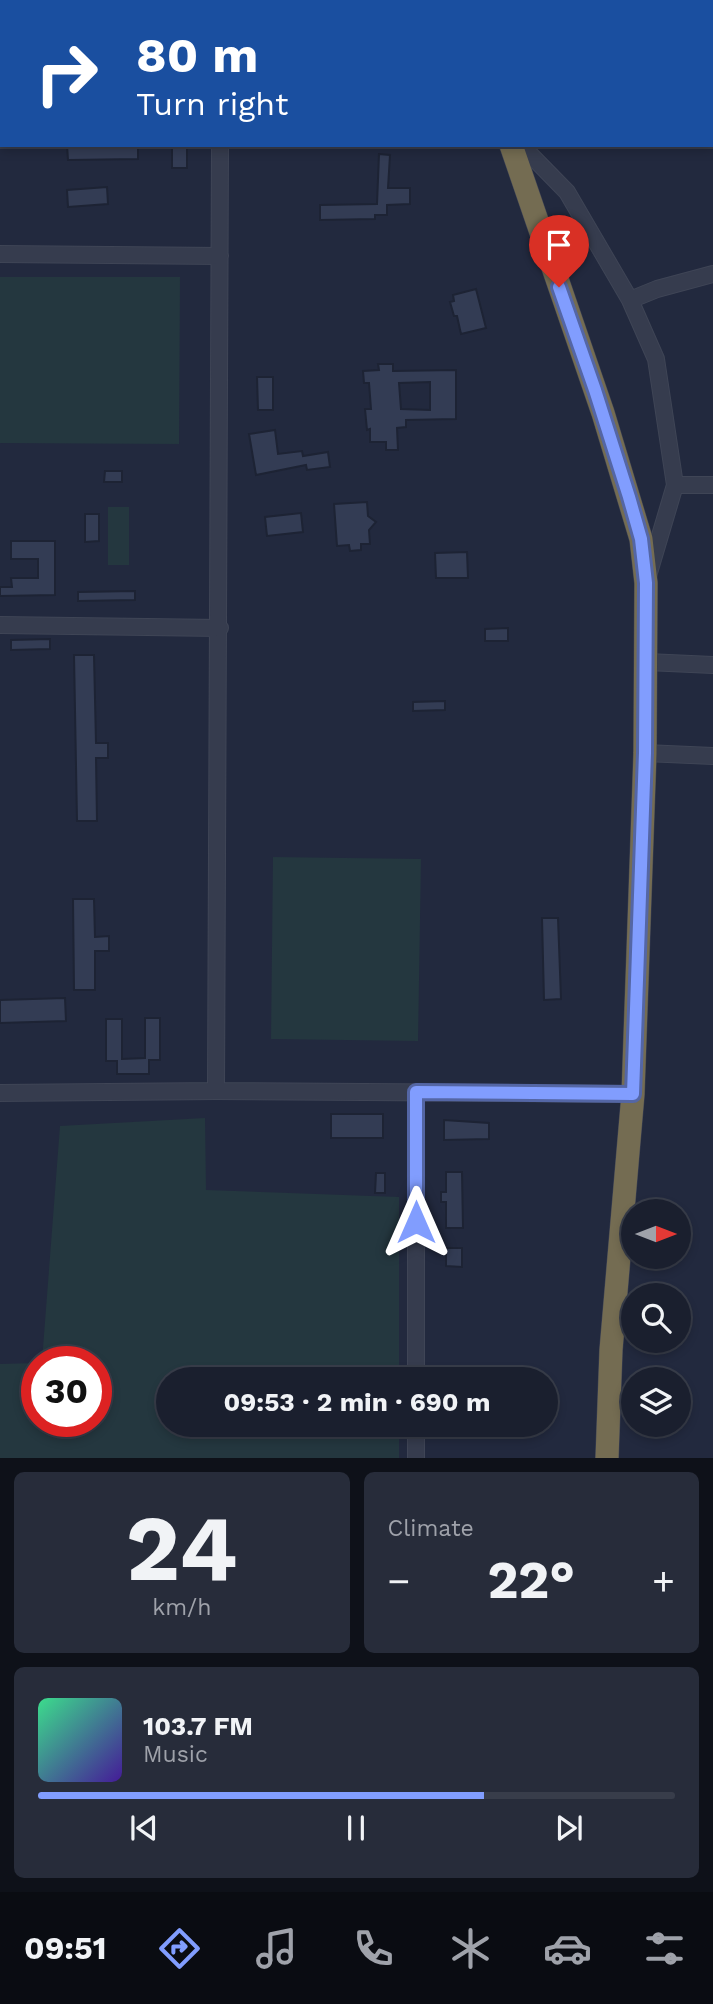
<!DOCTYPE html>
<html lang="en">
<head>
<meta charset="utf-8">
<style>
  :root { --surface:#1a1f2e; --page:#272c3a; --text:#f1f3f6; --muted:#9fa2aa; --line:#383d4a; --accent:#819dfe }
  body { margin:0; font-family:"Work Sans",sans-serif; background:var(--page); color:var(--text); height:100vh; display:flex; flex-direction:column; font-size:26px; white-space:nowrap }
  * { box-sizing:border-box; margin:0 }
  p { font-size:23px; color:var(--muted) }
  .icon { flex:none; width:38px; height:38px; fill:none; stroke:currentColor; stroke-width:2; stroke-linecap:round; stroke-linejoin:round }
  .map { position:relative; height:1458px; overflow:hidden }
  .drawer { display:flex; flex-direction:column; gap:14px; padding:14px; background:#0e1119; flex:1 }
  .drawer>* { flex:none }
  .hud { position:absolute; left:0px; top:0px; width:714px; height:147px; box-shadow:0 4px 10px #0003,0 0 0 2px var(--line); background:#1a4fa0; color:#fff; overflow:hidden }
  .needle { width:46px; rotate:90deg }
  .fabs { position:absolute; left:621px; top:1199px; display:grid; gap:14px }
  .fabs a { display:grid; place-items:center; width:70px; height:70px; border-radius:50%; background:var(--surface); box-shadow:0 4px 10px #0003,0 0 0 2px var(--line); font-size:35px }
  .speed { position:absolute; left:21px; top:1346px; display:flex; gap:14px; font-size:35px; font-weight:700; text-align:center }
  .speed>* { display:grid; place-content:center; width:91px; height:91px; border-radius:50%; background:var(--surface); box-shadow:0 4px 10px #0003,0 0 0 2px var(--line); line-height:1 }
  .speed .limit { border:10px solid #d22; background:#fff; color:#111 }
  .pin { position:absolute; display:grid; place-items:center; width:60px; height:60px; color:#fff; margin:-72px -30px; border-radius:50% 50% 50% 0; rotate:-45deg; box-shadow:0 0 7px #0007 }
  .pin .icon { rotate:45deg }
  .me { position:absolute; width:77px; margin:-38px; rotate:0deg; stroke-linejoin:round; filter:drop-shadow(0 0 5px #0008) }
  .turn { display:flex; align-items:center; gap:24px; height:147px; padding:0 21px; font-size:32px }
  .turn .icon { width:91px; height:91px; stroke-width:2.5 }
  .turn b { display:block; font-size:49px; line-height:60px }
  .big { font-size:52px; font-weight:700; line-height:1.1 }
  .drawer .widget { flex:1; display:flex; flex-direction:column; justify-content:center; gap:10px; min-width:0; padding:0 24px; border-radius:10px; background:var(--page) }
  .drawer .dial { align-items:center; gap:0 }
  .dial b { font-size:91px; line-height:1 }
  .song { display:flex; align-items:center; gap:21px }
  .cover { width:84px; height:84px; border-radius:10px; background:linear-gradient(135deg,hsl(150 70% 55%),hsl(260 70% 35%)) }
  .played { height:7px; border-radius:4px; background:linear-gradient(90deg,var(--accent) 70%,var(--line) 70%) }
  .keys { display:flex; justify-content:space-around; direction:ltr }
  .heat { display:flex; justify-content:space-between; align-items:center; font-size:38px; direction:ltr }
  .drawer .tiles { flex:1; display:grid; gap:14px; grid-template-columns:1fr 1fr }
  .widget:last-child { grid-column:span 2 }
  .trip { position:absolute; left:156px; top:1367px; width:402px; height:70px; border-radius:35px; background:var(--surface); box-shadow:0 4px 10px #0003,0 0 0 2px var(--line); font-weight:700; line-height:70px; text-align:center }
  .tab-bar { display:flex; height:112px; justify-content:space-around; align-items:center; background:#0a0c12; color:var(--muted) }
  .tab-bar .icon { width:49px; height:49px }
  .tab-bar .current { color:var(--accent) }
  .tab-bar b { font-size:32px; color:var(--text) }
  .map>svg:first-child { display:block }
</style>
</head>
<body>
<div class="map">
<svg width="713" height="1458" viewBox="0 0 713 1458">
  <rect width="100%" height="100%" fill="#22293e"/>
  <path fill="#24373f" d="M0,277h180l-1,167 -179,-1z
    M108,507h21v58h-21z
    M273,857l148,2 -3,182 -147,-2z
    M205,1118l1,72 193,7v182h-231v45l231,1v33h-399v-94l37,-1v58h59v-59l-54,-1 18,-235z"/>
  <path fill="#333c54" stroke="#1d2334" stroke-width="2" fill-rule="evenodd" d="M67,145h71v14l-70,1z
    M172,145h15v23h-15z
    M379,154l11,1 -2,33h22v16l-23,1v10h-12v4l-55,1v-15l57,-1z
    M107,187l1,17 -40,3 -1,-17z
    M476,289l10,39 -25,6 -4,-18h-3l-4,-14 4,-1 -1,-6z
    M378,364h15v7l63,-1v49l-50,1v7l-9,1 1,22h-12v-8h-16v-13l-3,1 -2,-21h6l-2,-26h-5l-1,-12 16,-1zM430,382v28l-29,-1 -2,-26z
    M257,377h16v33h-15z
    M275,430l3,24 24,-3 1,5 25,-4 2,15 -23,3 -1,-5 -50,10 -7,-41z
    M105,471h17v11h-18z
    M367,502l1,14 8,6 -7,8 1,14h-9v6l-11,1 -1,-6 -12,1 -3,-42z
    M301,513l2,19 -36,4 -2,-19z
    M85,514h14v27l-14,1z
    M11,541h44v54l-55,1v-9h12l-1,-9h27v-19h-27z
    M467,552l1,26h-32l-1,-25z
    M135,591v9l-57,1v-9z
    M508,628v13h-23v-12z
    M50,639v10l-39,1v-10z
    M74,655h20l2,88h12v15h-12l1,63h-20z
    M445,701v9l-32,1v-9z
    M73,899h21l1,38 14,-1v15h-14v39h-21z
    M542,918h16l3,81 -17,1z
    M65,998l1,23 -66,2v-23z
    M145,1018h15v42h-11v14h-32v-13h-11v-42h16v40l23,-1z
    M331,1114h52v24h-52z
    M444,1120l45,3v16l-45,1z
    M446,1172h16l1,56h-17v-26h-5v-10h5z
    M376,1173h9v20h-10z
    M446,1248h16v19l-16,-1z"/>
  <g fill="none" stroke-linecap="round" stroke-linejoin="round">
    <defs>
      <path id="minor" d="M220,0v2
        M534,2l5,-2
        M0,37h2
        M521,145l46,47 63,108 26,59 19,126 -27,91
        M0,254l220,2
        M630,300l27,-11 56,-15
        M675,485h38
        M0,625l220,3
        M647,662l66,3
        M645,753l68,3
        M216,1091l4,-946
        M416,1092v287
        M0,1093l216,-2 417,3
        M416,1424v34"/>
      <path id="highway" d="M463,0v2
        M511,145l92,268 38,126 5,44 -1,170 -12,341 -22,256 -4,108"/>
    </defs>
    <use href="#minor" stroke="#3f4556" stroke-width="18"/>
    <use href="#highway" stroke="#3e4355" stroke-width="24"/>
    <use href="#minor" stroke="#363c4e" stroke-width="16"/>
    <use href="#highway" stroke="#746c52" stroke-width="23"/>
  </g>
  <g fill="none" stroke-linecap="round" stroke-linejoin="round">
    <defs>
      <path id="route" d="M416,1222v-130l217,2 12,-341 1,-170 -5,-44 -12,-42 -34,-107 -36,-103"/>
    </defs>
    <use href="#route" stroke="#5466a5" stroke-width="18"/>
    <use href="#route" stroke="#819dfe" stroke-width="12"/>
  </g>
</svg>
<div class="fabs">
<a><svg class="needle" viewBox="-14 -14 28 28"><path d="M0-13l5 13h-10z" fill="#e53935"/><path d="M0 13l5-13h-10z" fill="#9fa2aa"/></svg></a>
<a><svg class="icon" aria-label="search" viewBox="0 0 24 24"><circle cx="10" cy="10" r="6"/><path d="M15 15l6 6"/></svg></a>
<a><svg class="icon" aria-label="layers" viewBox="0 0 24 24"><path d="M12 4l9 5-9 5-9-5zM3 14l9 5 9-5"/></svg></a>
</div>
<div class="speed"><div class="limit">30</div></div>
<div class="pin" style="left:559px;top:287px;background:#d93025"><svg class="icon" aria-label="arrive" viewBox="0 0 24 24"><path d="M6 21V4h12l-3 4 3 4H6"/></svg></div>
<svg class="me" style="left:416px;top:1222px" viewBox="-20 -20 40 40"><path d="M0-17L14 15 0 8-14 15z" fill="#819dfe" stroke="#fff" stroke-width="4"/></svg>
<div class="trip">09:53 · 2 min · 690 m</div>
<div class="hud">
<div class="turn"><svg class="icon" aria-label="right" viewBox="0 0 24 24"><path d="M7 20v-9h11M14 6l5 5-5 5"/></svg><div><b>80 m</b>Turn right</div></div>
</div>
</div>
<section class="drawer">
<div class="tiles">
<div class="widget dial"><b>24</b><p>km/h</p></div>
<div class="widget"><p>Climate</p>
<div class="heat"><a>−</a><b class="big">22°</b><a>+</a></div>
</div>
<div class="widget">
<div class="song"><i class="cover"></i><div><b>103.7 FM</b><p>Music</p></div></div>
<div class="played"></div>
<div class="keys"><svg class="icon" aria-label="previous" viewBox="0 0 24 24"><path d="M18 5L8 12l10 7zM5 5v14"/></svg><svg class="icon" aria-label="pause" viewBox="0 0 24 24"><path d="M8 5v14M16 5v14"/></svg><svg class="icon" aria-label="next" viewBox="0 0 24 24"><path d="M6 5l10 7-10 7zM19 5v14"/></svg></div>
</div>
</div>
</section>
<nav class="tab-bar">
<b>09:51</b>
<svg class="icon current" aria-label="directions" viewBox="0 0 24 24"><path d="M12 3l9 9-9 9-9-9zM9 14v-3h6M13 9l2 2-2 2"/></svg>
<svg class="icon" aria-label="music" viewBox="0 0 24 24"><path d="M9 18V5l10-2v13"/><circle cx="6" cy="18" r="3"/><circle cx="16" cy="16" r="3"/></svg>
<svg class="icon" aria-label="phone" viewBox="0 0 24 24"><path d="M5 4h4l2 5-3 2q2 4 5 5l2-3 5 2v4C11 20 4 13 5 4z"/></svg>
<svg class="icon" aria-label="climate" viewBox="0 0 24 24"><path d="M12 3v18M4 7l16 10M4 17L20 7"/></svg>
<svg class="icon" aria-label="car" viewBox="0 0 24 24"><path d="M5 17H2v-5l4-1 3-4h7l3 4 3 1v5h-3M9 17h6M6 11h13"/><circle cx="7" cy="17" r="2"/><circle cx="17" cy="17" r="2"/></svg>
<svg class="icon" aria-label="filters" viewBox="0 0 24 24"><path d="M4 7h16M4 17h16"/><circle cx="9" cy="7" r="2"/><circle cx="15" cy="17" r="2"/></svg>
</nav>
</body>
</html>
